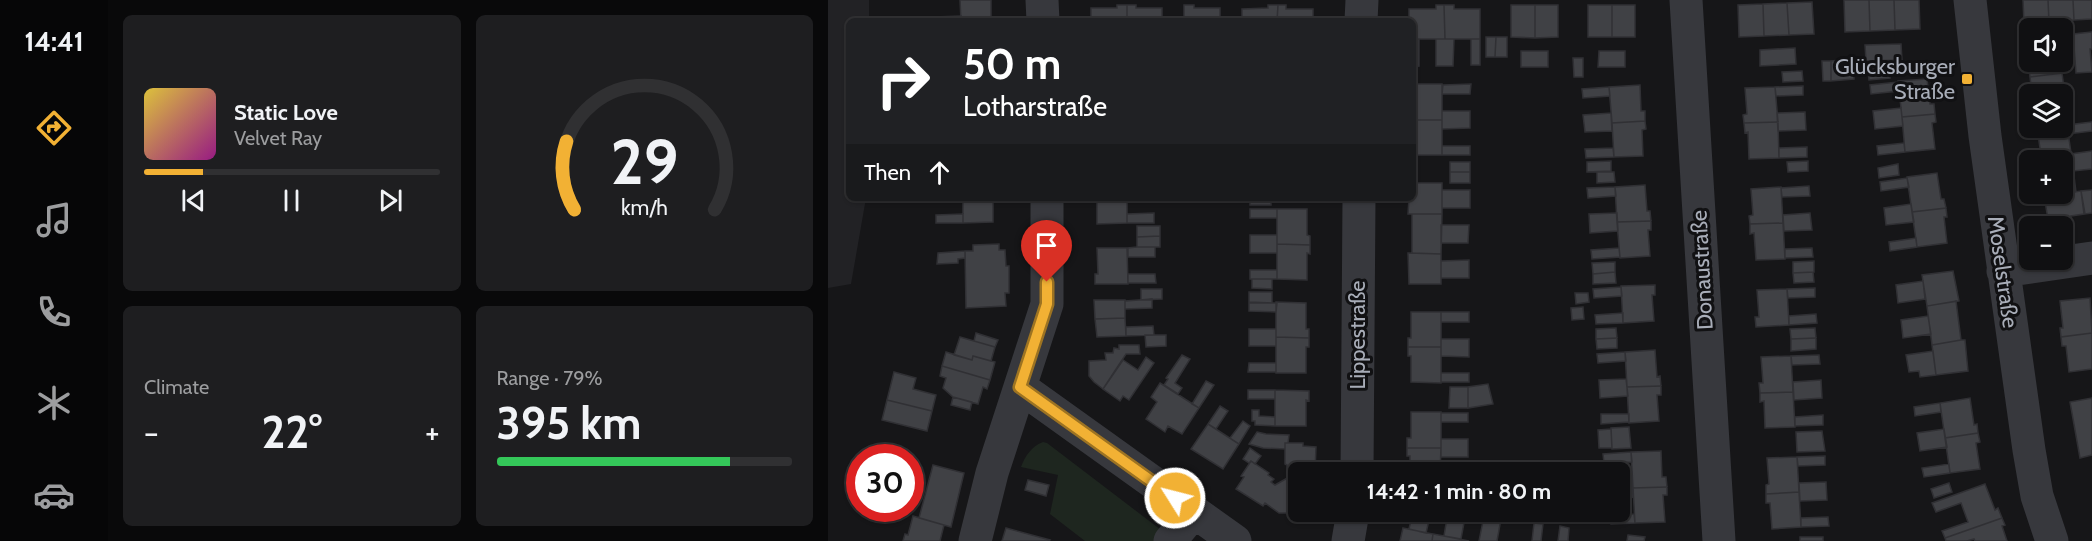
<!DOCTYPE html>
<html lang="en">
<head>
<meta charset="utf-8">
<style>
  :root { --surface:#101012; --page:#1e1e20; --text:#f1f3f6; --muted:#9c9d9f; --line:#303032; --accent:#f2b134 }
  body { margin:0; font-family:Cabin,sans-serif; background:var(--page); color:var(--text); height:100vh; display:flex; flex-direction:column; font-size:22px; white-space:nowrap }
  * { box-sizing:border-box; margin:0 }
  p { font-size:20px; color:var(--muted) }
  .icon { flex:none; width:33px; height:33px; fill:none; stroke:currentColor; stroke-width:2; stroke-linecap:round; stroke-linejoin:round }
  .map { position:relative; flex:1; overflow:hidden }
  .panel { display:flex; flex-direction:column; gap:15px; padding:15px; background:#09090a; width:720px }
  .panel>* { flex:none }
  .banner { position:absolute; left:18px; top:18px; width:570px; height:183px; border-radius:9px; box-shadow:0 2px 4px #0004,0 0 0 2px var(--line); background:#202124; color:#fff; overflow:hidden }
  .fabs { position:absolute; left:1191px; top:18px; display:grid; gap:12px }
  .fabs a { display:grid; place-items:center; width:54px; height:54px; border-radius:9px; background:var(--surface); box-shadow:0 2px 4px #0004,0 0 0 2px var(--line); font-size:30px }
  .speed { position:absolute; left:18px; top:444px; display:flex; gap:12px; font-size:30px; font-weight:700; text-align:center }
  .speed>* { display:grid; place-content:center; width:78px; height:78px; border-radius:50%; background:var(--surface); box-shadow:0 2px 4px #0004,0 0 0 2px var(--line); line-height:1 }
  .speed .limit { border:9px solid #d22; background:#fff; color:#111 }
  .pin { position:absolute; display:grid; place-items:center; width:51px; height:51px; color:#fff; margin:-62px -26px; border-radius:50% 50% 50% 0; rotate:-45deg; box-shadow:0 0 6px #0007 }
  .pin .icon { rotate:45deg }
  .me { position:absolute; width:66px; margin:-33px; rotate:306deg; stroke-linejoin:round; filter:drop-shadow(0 0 4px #0008) }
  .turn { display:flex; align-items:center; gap:21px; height:126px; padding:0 18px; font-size:27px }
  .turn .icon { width:78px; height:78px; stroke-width:2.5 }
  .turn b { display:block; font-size:42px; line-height:51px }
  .then { display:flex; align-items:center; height:57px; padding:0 18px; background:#0003; gap:12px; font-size:22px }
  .big { font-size:45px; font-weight:700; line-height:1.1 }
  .panel .tile { flex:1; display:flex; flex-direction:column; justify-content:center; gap:9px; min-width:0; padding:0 21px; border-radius:9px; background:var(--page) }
  .panel .dial { align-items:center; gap:0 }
  .dial svg { height:156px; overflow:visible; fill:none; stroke:var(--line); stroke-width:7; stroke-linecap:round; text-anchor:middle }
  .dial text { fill:var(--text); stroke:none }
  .song { display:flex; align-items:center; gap:18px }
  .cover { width:72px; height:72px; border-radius:9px; background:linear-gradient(135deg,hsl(50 70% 55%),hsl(310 70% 35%)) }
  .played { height:6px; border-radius:3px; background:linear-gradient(90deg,var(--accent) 20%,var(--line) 20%) }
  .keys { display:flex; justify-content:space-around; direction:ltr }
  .heat { display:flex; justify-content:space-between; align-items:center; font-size:33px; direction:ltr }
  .charge { height:9px; border-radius:4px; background:linear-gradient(90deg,#34c759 79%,var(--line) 0) }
  .panel .tiles { flex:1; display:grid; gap:15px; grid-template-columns:repeat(2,1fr) }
  .trip { position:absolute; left:460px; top:462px; width:342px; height:60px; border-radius:9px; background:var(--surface); box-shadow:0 2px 4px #0004,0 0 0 2px var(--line); font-weight:700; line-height:60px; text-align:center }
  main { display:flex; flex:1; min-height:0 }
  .menu { display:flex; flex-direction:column; width:108px; justify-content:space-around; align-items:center; background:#060607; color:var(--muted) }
  .menu .icon { width:42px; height:42px }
  .menu .active { color:var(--accent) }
  .menu b { font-size:27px; color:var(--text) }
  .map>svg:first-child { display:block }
</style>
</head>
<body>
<main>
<nav class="menu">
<b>14:41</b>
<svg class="icon active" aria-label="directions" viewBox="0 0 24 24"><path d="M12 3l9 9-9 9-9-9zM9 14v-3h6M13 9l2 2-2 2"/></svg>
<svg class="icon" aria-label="music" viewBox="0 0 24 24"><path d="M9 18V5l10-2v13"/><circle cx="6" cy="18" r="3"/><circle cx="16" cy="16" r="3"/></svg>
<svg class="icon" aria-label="phone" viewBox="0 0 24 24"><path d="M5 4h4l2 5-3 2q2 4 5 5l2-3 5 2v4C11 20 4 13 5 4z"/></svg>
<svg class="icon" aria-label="climate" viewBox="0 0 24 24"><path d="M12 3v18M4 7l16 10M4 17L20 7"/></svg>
<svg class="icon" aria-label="car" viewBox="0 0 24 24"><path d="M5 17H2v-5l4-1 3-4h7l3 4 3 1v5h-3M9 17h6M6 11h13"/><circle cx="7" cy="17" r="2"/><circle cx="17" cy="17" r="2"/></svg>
</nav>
<section class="panel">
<div class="tiles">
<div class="tile">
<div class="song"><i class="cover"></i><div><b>Static Love</b><p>Velvet Ray</p></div></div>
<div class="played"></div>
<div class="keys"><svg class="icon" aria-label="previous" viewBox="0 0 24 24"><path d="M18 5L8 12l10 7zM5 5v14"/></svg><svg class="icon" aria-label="pause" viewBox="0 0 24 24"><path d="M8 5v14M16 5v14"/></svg><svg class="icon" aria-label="next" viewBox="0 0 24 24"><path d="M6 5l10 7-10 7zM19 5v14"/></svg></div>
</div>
<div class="tile dial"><svg viewBox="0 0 100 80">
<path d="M14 69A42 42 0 1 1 86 69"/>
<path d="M14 69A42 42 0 0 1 10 34" stroke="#f2b134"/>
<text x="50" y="56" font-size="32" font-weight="700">29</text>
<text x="50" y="72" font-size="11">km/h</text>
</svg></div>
<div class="tile"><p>Climate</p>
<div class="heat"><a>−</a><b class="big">22°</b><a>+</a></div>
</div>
<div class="tile"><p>Range · 79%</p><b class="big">395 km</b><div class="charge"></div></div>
</div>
</section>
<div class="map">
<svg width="1264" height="541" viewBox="0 0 1264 541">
  <rect width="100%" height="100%" fill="#161618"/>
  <path fill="#222225" d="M0,0h41v21h-20v177h17l-15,86 -23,4z"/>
  <path fill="#1e261f" d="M215,442l4,1 118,90 -6,8h-74l-35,-27 8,-39 -37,-8c4,-11 11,-21 22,-25z"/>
  <path fill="#404145" stroke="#303034" stroke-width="1.5" d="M132,0h31v21h-30z
    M1016,0h25l1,31 -25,1z
    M1041,0h25l1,30 -25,1z
    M1066,0h25l1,29 -25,1z
    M1195,0h25l1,22 -25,2z
    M1220,0h25l1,20 -25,2z
    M1245,0h19v19l-18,1z
    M984,2l2,32 -25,1 -2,-32z
    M959,3l2,32 -25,1 -1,-32z
    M935,4l1,32 -25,1 -1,-32z
    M289,5h10v16h-36v-13h26z
    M299,5h9v3h26v13h-35z
    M356,5h10v3h26v13h-36z
    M440,5h10l-1,16h-35v-12l26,-1z
    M450,5h8v4h27v12h-36z
    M608,5h8l1,34h-32v-18h-4v-12h27z
    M616,5h10v4h26v30h-35z
    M683,5h24v33l-24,-1z
    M707,5h23v32l-23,1z
    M760,5h24v32h-24z
    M784,5h23v32h-23z
    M133,16v5h-27v-4z
    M1264,32v17h-2l2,23 -16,1 -3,-39z
    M658,37h10l-1,20h-9z
    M668,37h11v20h-12z
    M585,39h6v27l-6,1z
    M608,39h18l-1,27h-17z
    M643,39h9v26h-9z
    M1073,44l1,16 -36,1 -1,-16z
    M967,48l1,16 -36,2v-16z
    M693,51h27v16h-27z
    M771,51h26v16h-27z
    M1199,54h3v8h30l2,11 -32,4z
    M745,58h10v19h-9z
    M1025,59l1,20 -23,2v-20z
    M994,61h9v20h-8z
    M1061,68l1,10 -21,2 -1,-10z
    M974,71l1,10 -20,1 -1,-10z
    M1234,73l3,23 -3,1v-3h-30l-2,-17z
    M1099,79l3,25h4l1,10 -33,3 -4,-36z
    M1070,82l1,9 -28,3 -1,-9z
    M585,84h29v36h-29z
    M643,84l-1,10h-28l1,-9z
    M812,85l1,26h4v10l-33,2 -3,-36z
    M975,86v9l-27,1 -1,-9z
    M781,87l1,9 -27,2 -1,-9z
    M947,87l3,35 -34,1 -1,-8 4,-1 -2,-26z
    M1073,108l2,18 -28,3 -2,-18z
    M614,111h28v17l-28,1z
    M977,112l1,18 -28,1 -1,-18z
    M783,113l1,18 -27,1 -2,-17z
    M1107,114l1,8 -4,1 3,26 -30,3 -3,-35z
    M585,120h29v35h-29z
    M817,121l1,8 -4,1 1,26 -29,1 -2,-34z
    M950,122l1,36 -30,1 -1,-27 -3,1 -1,-10z
    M1264,122v9l-24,3 -1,-9z
    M1234,125h5l5,35h-34l-1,-5h4l-4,-27h25z
    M1076,143l1,9 -27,3 -1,-9z
    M614,146h28v9h-28z
    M979,147v10l-28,1v-10z
    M785,148l1,9 -28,1 -1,-9z
    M1264,151v18l-19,2 -2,-17z
    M1244,160l4,32 -30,4 -1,-2h17v-33z
    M783,161v10l-24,1v-10z
    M980,161v10l-20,1 -1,-10z
    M622,162h20v10h-20z
    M1070,164l1,11 -20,3 -1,-10z
    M622,172h20v11h-20z
    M769,172h17l1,10 -18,1z
    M1109,173l4,26h3l2,9 -34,4 -5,-35z
    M1079,178l2,9 -28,4 -1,-9z
    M585,183h29v31h-34l1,-16h4z
    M817,185l2,26h3l1,10 -34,1 -2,-35z
    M981,186l1,10 -28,1 -1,-9z
    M787,187l1,9 -28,2 -1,-10z
    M953,187l2,36 -33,1 -1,-8 4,-1 -2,-26z
    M614,190h28v18h-28z
    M1264,190v23l-7,1 -4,-23z
    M1253,191l3,23 -13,2v3l-10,1v-3l-13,2 -4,-23z
    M135,198h30v24l-30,1z
    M269,198h30v25l-30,1z
    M422,198h21v7h-21z
    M1083,204l3,18 -28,3 -2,-17z
    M1118,208l1,9h-3l3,26 -30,4 -5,-35z
    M422,209h27v9h-27z
    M449,209h30v26l3,1v9l-33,-1z
    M326,213v10h-27v-9z
    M789,213l1,18 -28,2 -1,-19z
    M982,213l2,17 -28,1 -1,-16z
    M135,214v9h-27v-8z
    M584,214h30l-1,40 -29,-1z
    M823,221v9h-3l2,26 -30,2 -3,-36z
    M955,223l2,36 -29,1 -2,-27 -4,1v-10z
    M613,225h28l-1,18h-27z
    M309,226h23v10l-23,1z
    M422,235h27v18h-27z
    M332,236v11h-23v-10z
    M1088,238l1,9 -27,4 -1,-9z
    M171,244v6h6l1,16h3v27h-4l1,13 -40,2 -1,-57h8v-6z
    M449,244l33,1v9l-3,-1v27l-30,-1z
    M309,247h18v10h-27v-9z
    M269,248h30l1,36h-33v-10h3z
    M791,248l1,9 -28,2 -1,-9z
    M984,248l1,9 -28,1v-9z
    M137,251v7l-7,1v4l-21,1 1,-11z
    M580,253l33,1v30h-32z
    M641,260v18h-28v-17z
    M986,261v11l-21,1v-11z
    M787,262v10l-22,2 -1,-11z
    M422,270h27v9h-27z
    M1125,271l6,30 -32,5 -5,-31z
    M787,272l1,11 -23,1v-10z
    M985,272l1,10 -20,1 -1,-10z
    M300,274h27l1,9h-28z
    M424,279h20v10l-20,-1z
    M1095,281l2,18 -27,4 -2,-18z
    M827,285v10h-3l2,26 -31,2 -2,-37z
    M793,287l1,9 -28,2 -1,-9z
    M987,288v9l-27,1 -1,-9z
    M313,289h21v10l-21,1z
    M959,289l2,36 -33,2 -1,-10h4l-2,-27z
    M421,292h23v11l-23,-1z
    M747,293h13l1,9 -13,2z
    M1262,298l2,35 -31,4 -1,-9h3l-3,-27z
    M324,299v9l-27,1v-8z
    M266,300h31v18l-30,1z
    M1128,301l5,39 -29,5 -5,-39z
    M448,302l30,1v26h3v9l-33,-1z
    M421,303h28l-1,9 -27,-1z
    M755,307l1,12 -12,1 -1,-12z
    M583,312h30v35h-33v-9h3z
    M613,312h28v10h-28z
    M795,313v10l-27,1 -1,-9z
    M988,314l1,9 -28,2v-9z
    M1100,316l3,18 -28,4 -2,-18z
    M297,318l1,18 -29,1 -2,-18z
    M325,326l1,9 -28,1v-9z
    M788,328l1,10 -21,1v-10z
    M987,328l1,10 -25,1 -1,-10z
    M421,329h27v17h-27z
    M148,333l22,7 -3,7 -21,-6z
    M1264,333v36l-23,3 -3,-26h-4l-1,-9z
    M317,335h21v11l-20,1z
    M132,337l35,10 -4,14 -18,-5 -1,4 -18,-5z
    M448,337l33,1v9h-3v26h-30z
    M789,338v10l-20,1 -1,-10z
    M988,338v11l-25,2v-12z
    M613,339h28v18l-28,-1z
    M1133,340h4l3,31 -32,4 -4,-30z
    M291,345h20l1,9h-14l-23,35 -9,-7 -5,-6v-15l17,-1 -1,-7h8l1,-5 5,1z
    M580,347h33v36l-30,-1v-26h-3z
    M827,350l2,27 3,-1 1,10 -34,1 -2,-35z
    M1105,351l3,24 -16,2 -1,-6 -10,1 -3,-17z
    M118,352l26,8 1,-4 22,6 -5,18 -48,-14z
    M797,352l1,9 -28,2 -1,-9z
    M354,355l8,4 -15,24 7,5 -4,6 -14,-9 4,-6 -2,-1z
    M991,355l1,9 -28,1 -1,-9z
    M963,356l2,36 -33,1 -1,-10h4l-2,-26z
    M318,357l8,6 -25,37 -6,-4 -3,5 -17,-12 20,-29 15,10z
    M421,363h27v9h-28z
    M114,366l48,14 -3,9 -4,-2 -5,17 -25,-7 -10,-9 3,-10 -6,-2z
    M66,372l22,6 -3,11 23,6 -4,16 -45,-11z
    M613,373h28v9h-28z
    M798,379l2,17 -28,2 -1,-18z
    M993,380l1,18 -28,2 -1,-18z
    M378,381l8,4 -15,23 -7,-4z
    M332,383l39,25 -17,26 -14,-8 -3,6 -19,-13 11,-17 -6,-5z
    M660,384l5,20 -25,4v-21z
    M833,386v9h-4l2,26 -30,2 -2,-36z
    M622,387h18v21h-19z
    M420,390h27v9h-27z
    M447,390l34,1v10l-3,-1v26h-31z
    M965,392l2,35 -30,1 -1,-27 -4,1v-9z
    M125,397l19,5 -2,8 -19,-5z
    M1142,398l4,27 3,-1 1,9 -33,5 -5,-35z
    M1264,398v57l-12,3 -10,-56z
    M59,400l45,11 -5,20 -45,-11z
    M1112,403l1,9 -26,4 -1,-9z
    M392,406l8,5 -12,18 -8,-5z
    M424,410h7v6l16,1v9l-20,-1v-4h-3z
    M583,412h30v36h-34v-10h4z
    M613,413h27v9h-27z
    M773,414h28v8l-28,2z
    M995,415v10l-28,1v-9z
    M415,421l7,5 -11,18 -9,-6z
    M380,424l31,20 -16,25 -32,-20z
    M801,427l2,21 -19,1 -1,-21z
    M783,429l1,19h-13l-1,-18z
    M1116,429l3,18 -27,4 -3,-18z
    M994,431l3,20 -28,1 -1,-20z
    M429,432l9,2 23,1 -1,8h-3v6l-22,-1 -14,-4z
    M1150,433l2,9 -4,1 4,26 -30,4 -5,-35z
    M613,439h27v18h-27z
    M457,443h18v3l13,1 -1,25h-16v35l-13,6h-7l-14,-10 -2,3 -27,-17 8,-12 -3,-1 10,-15 18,12 -1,2 6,4 -3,3 4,3 16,-9v-4l-4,-1v-6l-2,-1z
    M422,448l11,8 -6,8 -4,-3 -2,2 -6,-4z
    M579,448h34l-1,24h-30v-16h-3z
    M833,451l1,26h4l1,10 -34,1 -2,-36z
    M803,452l1,10 -28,1 -1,-9z
    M997,456v9l-27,1 -1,-9z
    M969,457l2,35 -33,2v-9l3,-1 -2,-26z
    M1121,464l1,9 -26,4 -2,-9z
    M105,465l31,8 -13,54 -32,-9z
    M792,479h12l1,18 -13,1z
    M200,480l21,5 -3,11 -21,-6z
    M998,482l1,18 -27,1 -1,-18z
    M1121,483l3,9 -18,6 -3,-9z
    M1157,484l10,26 3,-2 4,10 -57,20 -3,-7 26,-9 -7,-19 -25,9 -4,-9z
    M839,487v8h-4l2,27 -30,1 -2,-35z
    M971,492l2,35 -29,2 -2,-26h-4v-9z
    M585,512h18l-5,21 -17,-4z
    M620,512h18l-5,27 -17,-3z
    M782,512h8v3l16,-1 1,9 -24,1z
    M85,516l31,9 -4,16h-37l2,-7 3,1z
    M656,516l17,3 -4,22h-18z
    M1000,517l1,9 -28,1v-9z
    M1174,518l3,7 -3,1 5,15h-32l-1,-2 -7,2h-21l-1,-3z
    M706,523l9,1 -2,17h-9z
    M732,526l9,2 -1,13h-10z
    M178,528l44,12 -1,1h-47z
    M575,528l30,6 -1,7h-32z
    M605,534l11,2 25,5h-37z
    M800,535l17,2 -1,4h-17z
    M972,537h23v4h-23z"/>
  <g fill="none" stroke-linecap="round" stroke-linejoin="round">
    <path stroke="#37383d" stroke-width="33" d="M214,0l1,21
      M858,0l33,541
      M1142,0l15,136 44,314 8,46 15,45
      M533,21l1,-21
      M1175,271l89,-13
      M192,387l215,154
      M529,472l2,-274
      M147,541l17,-68 55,-169v-106
      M342,541l24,-29
      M520,541l5,-29"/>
  </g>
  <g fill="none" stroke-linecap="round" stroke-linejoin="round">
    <defs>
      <path id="route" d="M219,282v22l-27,83 155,111"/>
    </defs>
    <use href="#route" stroke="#9d7322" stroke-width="15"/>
    <use href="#route" stroke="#f2b134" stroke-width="10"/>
  </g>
  <rect fill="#f2b134" stroke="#111113" stroke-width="2" x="1133" y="73" width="12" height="12" rx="3"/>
  <g text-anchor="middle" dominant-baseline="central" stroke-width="6" stroke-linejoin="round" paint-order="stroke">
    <g font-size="22" fill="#a8adb8" stroke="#111113" text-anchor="end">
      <text x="1127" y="66">Glücksburger<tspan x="1127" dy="25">Straße</tspan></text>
    </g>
    <g font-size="22" fill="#a8adb8" stroke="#111113">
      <text transform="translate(874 270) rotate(-93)">Donaustraße</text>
      <text transform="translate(1175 272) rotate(82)">Moselstraße</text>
      <text transform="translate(529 335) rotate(-90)">Lippestraße</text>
    </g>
  </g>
</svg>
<div class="fabs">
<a><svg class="icon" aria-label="sound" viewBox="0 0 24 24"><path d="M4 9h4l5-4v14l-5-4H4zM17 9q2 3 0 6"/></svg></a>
<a><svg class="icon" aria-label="layers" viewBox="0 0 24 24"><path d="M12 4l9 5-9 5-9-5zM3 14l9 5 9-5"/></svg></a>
<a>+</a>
<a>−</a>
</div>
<div class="speed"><div class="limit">30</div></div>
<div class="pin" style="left:219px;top:282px;background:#d93025"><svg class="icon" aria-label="arrive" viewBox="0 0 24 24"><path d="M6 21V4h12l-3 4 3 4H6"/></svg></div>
<svg class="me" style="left:347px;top:498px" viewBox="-20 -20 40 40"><circle r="17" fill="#f2b134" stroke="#fff" stroke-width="3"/><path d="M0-11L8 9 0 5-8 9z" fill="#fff"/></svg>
<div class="trip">14:42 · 1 min · 80 m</div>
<div class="banner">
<div class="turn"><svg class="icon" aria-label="right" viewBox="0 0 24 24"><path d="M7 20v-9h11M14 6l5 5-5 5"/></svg><div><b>50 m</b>Lotharstraße</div></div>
<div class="then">Then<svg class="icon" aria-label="ahead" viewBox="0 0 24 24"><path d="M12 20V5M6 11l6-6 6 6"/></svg></div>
</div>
</div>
</main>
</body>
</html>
